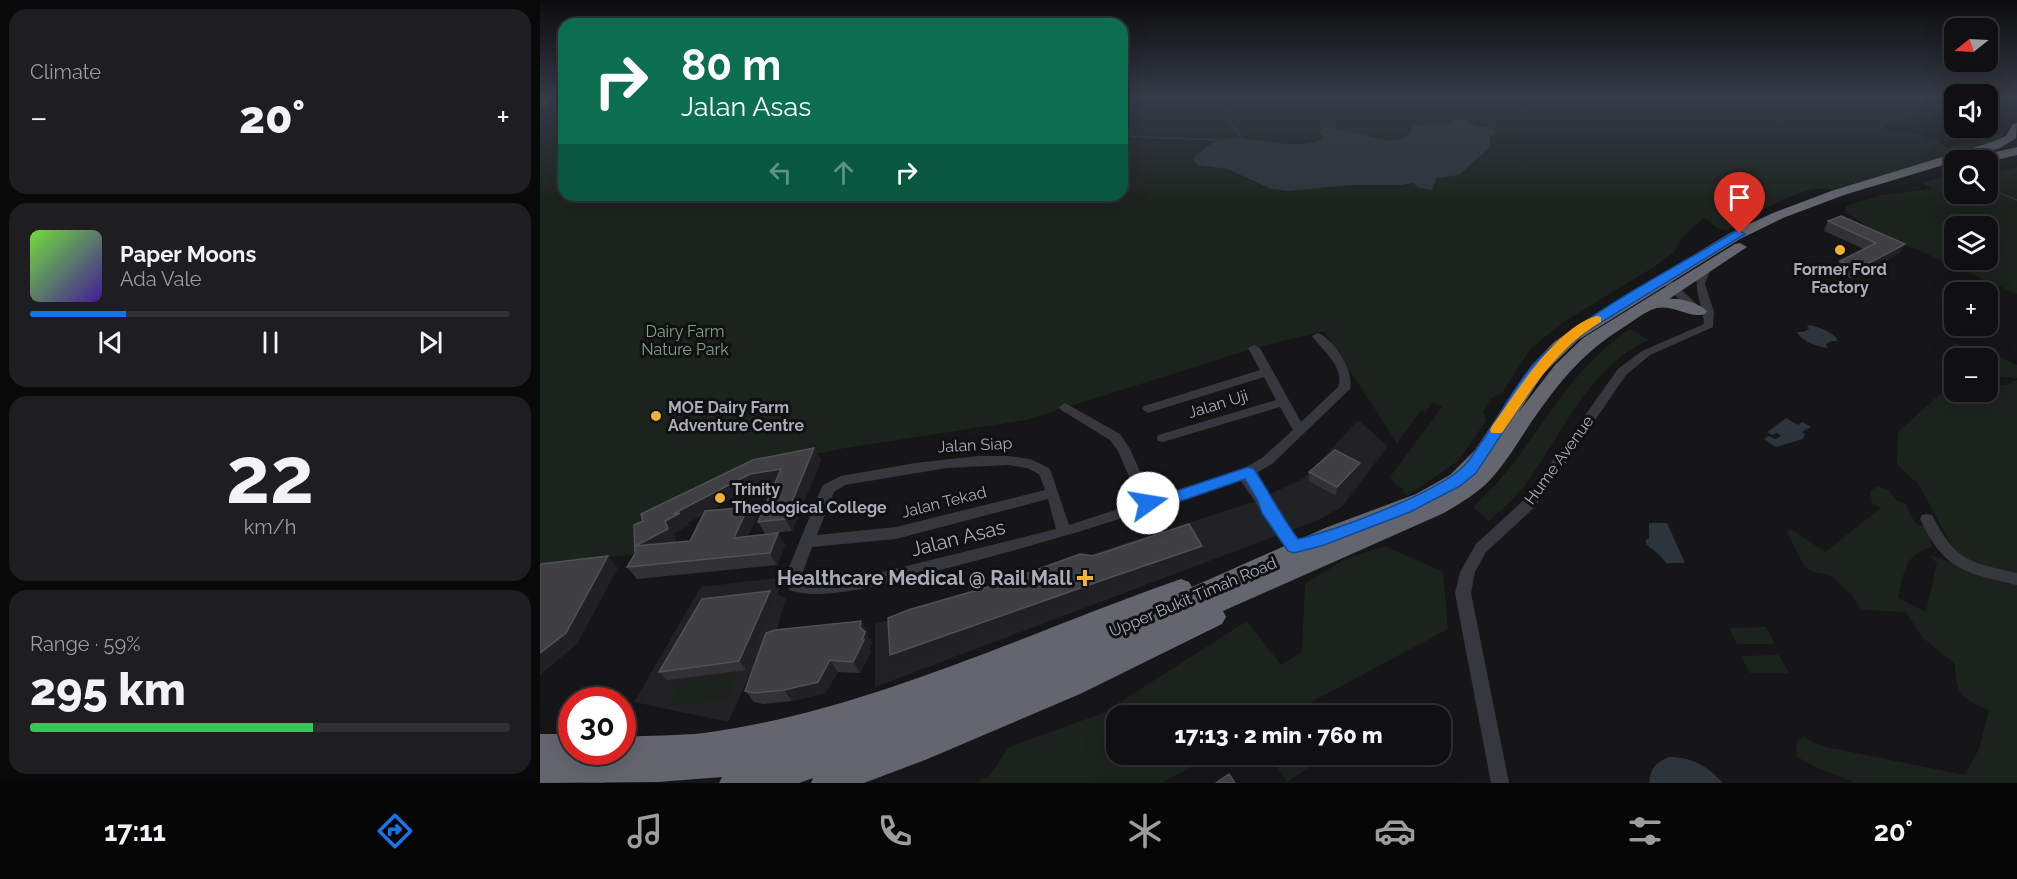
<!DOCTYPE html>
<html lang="en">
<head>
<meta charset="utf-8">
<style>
  :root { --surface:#101012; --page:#1e1e20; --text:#f1f3f6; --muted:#9c9d9f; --line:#303032; --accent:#1a73e8 }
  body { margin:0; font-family:Raleway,sans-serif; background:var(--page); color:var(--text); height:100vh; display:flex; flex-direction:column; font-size:22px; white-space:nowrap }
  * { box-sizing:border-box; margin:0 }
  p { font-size:20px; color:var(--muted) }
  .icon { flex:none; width:33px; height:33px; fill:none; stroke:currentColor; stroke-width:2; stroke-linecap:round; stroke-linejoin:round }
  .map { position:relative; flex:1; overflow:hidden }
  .panel { display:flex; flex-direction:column; gap:9px; padding:9px; background:#09090a; width:540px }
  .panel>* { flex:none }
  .hud { position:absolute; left:18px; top:18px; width:570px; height:183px; border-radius:18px; box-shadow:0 6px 24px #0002,0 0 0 2px var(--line); background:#0b6e4f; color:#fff; overflow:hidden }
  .needle { width:39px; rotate:252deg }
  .buttons { position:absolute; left:1404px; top:18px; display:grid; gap:12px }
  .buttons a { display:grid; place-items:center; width:54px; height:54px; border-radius:12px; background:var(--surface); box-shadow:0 6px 24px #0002,0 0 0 2px var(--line); font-size:30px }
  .speed { position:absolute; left:18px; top:687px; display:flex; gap:12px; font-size:30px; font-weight:700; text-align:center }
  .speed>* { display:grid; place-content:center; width:78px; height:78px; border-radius:50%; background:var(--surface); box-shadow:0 6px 24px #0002,0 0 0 2px var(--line); line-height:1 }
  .speed .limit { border:9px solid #d22; background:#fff; color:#111 }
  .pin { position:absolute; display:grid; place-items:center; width:51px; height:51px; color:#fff; margin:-62px -26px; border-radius:50% 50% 50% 0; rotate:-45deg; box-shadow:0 0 6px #0007 }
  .pin .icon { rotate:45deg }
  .me { position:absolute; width:66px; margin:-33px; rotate:77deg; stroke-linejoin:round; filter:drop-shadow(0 0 4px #0008) }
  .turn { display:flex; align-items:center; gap:21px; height:126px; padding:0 24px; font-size:27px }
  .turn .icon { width:78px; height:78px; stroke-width:2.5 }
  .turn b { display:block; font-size:42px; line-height:51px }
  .lanes { display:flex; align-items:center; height:57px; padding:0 24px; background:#0003; justify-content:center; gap:30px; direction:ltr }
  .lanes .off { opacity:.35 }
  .big { font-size:45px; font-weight:800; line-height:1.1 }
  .panel .card { flex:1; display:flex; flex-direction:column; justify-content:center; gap:9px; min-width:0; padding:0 21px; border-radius:18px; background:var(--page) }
  .panel .dial { align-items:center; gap:0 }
  .dial b { font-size:78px; line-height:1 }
  .song { display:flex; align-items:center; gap:18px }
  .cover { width:72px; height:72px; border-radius:9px; background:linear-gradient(135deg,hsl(100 70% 55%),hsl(260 70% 35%)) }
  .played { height:6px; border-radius:3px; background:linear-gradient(90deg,var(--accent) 20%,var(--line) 20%) }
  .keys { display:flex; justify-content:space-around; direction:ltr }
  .heat { display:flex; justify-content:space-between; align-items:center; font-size:33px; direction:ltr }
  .charge { height:9px; border-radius:4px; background:linear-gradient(90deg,#34c759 59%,var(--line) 0) }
  .trip { position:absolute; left:566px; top:705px; width:345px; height:60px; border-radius:18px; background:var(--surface); box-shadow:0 6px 24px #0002,0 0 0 2px var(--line); font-weight:800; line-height:60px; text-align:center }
  .menu { display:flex; height:96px; justify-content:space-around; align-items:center; background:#060607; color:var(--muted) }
  .menu .icon { width:42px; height:42px }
  .menu .on { color:var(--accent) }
  .menu b { font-size:27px; color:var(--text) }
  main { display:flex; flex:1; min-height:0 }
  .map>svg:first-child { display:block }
</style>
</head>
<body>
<main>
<section class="panel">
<div class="card"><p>Climate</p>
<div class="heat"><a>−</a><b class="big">20°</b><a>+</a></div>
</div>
<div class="card">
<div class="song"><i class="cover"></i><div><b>Paper Moons</b><p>Ada Vale</p></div></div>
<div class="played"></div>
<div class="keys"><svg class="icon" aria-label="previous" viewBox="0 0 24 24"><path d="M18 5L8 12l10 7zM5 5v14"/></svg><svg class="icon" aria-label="pause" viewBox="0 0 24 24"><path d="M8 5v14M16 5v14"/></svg><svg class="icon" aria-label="next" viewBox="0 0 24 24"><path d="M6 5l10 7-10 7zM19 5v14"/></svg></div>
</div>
<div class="card dial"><b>22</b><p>km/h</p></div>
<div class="card"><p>Range · 59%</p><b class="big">295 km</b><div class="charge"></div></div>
</section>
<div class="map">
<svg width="1477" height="783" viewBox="0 0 1477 783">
  <rect width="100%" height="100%" fill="#161618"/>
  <path fill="#222225" d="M818,420l30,26 -46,61 -24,13 -443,167v-63l381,-123 48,-23z
    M244,577l-7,17 9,4 -10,34 -7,1 -41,89 -94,-20 67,-115z"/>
  <path fill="#1c231d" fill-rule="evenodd" d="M14,98h10v97h558v-97h805l27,4v11l-25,-3 -16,4 5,3 -34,8 -2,5 21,1 37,9v3l7,5 30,-6 6,-4 1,-6 18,4 -12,7 -19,7 -141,40c-25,-9 -81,29 -103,40l-10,-2 -11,-9h-4l-20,19 -7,13 -21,16 -89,54 -34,27 -29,45 -11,5 -8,14 3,9 -28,40 -51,35 -4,-4 1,-3 -7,-3 -7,-9 52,-70 -9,-5 -8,10 -4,-2 -24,33 -73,-112 -69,17 -229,72 -181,28 -84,17 -122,89 -81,8 -18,6v-448z
    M1451,162l4,4 -2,5 4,2 20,-6v127l-144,-64 -28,-18 1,-6 36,-11 47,-6 3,-1 -10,-5 21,-6 11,4v13h34v-31zM1414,226h34v34h-34z
    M1090,329l19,11c-62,27 -88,98 -127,149 -10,12 -22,22 -33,32l-16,-14c62,-55 84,-129 157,-178z
    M1416,343l15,9 11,-4 35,17v13l-29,-2v-18l-34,2 -5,-12z
    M1477,380v403h-161l-38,-15 -21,-11 -1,-15 7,-5 18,9 144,29 14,-26 10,-39c-28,-12 -33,-14 -34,-46l-33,-27 -16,-25 -45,-2 -9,-15 -22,-20 -17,-3 -9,-6 -17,-34 4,-3 34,23 56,-44 -9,-5 -2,-12 8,-5 10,4 9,11 8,2 10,20 13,6 4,18c-28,7 -28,26 -34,51l28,14 11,-49 -8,-8 26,8 4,-4 -40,-74 -22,-21 1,-32 51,-46h5v6h34v-7h17z
    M845,546l58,26 5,57 -161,86 -171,1v38l98,1 -53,28h-186l15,-8 19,-28 94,-34 144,-92 34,44 21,-13 3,-68 40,-25z
    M1226,627l9,17h-38l-8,-16z
    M1239,655l10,18h-39l-9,-17z
    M197,673l-10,26 -58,7 12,-26z
    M733,754h54v1l-40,27 -17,-26z"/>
  <path fill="#2c353c" d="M924,119l14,8h13l4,5 -5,5v10l-31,28 -22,3 -5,12 -13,-2 -6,-5 -10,2h-51l-63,6 -18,-2 -43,-20 -31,-4 -4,-7c9,-7 17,-15 28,-18 30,-8 72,15 103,-2l-4,-6 4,-6 66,15 16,-3 6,-8 -1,-4 27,-3 13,2 2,-5z
    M1267,325c10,1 27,7 31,16h-6l-6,3 2,4c-10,-1 -27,-7 -31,-16h6l6,-3z
    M1246,418l12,7 4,-3 9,5 -9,5 3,2 -2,5 -27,8 -12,-8 5,-3 6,3 6,-3 -4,-3 -5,2 -5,-3z
    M1109,523h18l18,40h-19c-5,-8 -13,-13 -20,-19v-4l3,-2z
    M1129,757c23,0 38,9 54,26h-74c2,-15 6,-20 20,-26z"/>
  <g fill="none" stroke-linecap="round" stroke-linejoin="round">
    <path stroke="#2c353c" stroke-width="1.5" d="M696,98l6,5 -11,4 -5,10 16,22
      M582,136l97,4
      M1448,188l29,12"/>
    <path fill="#37383d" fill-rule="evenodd" d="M1166,265l5,3 -6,16 9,28 -1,15 -63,28 -24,20 -90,131 -50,46 -11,20 -4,21 38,190h-18l-36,-190 5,-21 16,-28 50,-46 92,-129 24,-18 62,-27c0,-17 -18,-50 2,-59z
      M1127,279l4,1 31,29 1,2 -1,2h-8l-31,-29 -1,-2z
      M778,333c16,6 37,39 32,56l-78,75 -21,12 48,66 2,4 -2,4 -5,2 -5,-2 -49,-70 -85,28 -1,2h-8c-71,24 -142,44 -214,62 -37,9 -108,31 -143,18l-4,-13 36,-88 2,-4 18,-9 74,-13 64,-7h29l22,3 19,9 2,4 18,53 71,-23 -22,-51 -8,-11 -49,-30 -2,-3 6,-4 55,31 10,15 22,49 91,-29 19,-11 31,-28 -13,-23 -117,35 -5,-1 -1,-3 1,-3 118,-35 -12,-23 -116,36 -6,-4 2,-3 116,-36 -12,-22 6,-3 6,3 41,74 37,-35c7,-20 -15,-36 -26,-51zM468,465l19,3 12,6 6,16 -149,37 -79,8 17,-43 11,-7 102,-17zM508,499l8,30 -194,48 -52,5 -9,-2v-3l11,-30 84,-8z
      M1387,514l5,1c24,46 36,47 85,58v12c-52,-12 -73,-15 -97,-66l2,-4z
      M36,752h23l5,31h-18l-3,-22 -4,-3z"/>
    <path fill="#53555c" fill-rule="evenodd" d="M0,98h10l-6,10 -4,1z"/>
    <path fill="#63666e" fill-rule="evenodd" d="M1477,123l-1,15 -16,10 -156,47 -61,23 -43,21 -162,101 -35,34 -25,39 37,-48 28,-27 152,-94 5,-1 7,4 -78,52c11,-1 30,4 38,12l-2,3c-18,5 -35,-13 -54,-4 -9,4 -18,11 -27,17 -43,27 -63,53 -92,94 -14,21 -28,45 -46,63 -12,11 -27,20 -42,29l-221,98 3,6 -4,7 -142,70 -155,66 -61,23h-53l2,-5 -14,5h-80l3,-6 -64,5 -118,1v-49h32v18h12l-2,3h29l-2,-3h13v-15c28,-2 56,-1 82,-4 164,-22 322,-100 477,-154l8,3 3,5 133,-59 91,-34 34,-19 25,-25 56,-84 23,-24 38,-26 138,-83 43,-20 61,-23 158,-48 14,-6 7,-12z
      M1477,147v8l-29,7 -7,-4 2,-3z"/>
  </g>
  <path fill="#323236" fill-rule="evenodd" d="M1288,221l72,32 -48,26 -17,-8 5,-10 24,-12 -40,-18z
    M274,448l7,12 -29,71 -27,3 -7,-12 17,-39 -18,3 -47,24 38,-3 8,11 -8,18 30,-3 7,12 -8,20 -140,14 -10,-12 8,-13 -1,-29zM163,514l-13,27 -17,2 3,-2 -2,-8 15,-8 -2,-2z
    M820,463l-1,8 -23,25 -27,-15v-9z
    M230,591l6,8 -30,71 -79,10 -8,-8z
    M321,621l7,11 -1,4 5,7 -3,6 2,3 -11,21 -22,-1 -13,21 -33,8 -29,3 -9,-2 -9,-11z"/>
  <path fill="#212124" d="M1365,244l-5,9 -48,26 6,-10z
    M274,448l7,12 -29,71 -7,-12z
    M820,463l-1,8 -23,25 1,-9z
    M241,469l7,12 -31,5 -70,37 2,2 -15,8 2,8 -32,17 -9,-12 38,-32 77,-40z
    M208,507l8,11 -14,31 -8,-11z
    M238,533l7,12 -8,20 -7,-12z
    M662,546l1,9 -98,33 -210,76 -5,-9 213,-75z
    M68,556l10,12 -41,76 -37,31v-22z
    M230,591l6,8 -30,71 -7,-9z
    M321,621l7,11 -1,4 5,7 -3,6 2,3 -11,21 -7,-11 9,-22 -2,-13z
    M290,660l8,12 -13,21 -33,8 -8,-11z"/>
  <path fill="#3f3f44" stroke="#4f5156" stroke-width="1.5" d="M1301,216l64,28 -47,25 -18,-8 36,-18 -48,-22z
    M274,448l-29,71 -27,3 23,-53 -31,5 -77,40 7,-1 -15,8 3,8 -33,17 55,-5 15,-30 43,-4 -14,31 44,-5 -8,20 -143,14 8,-13 -1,-29 9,-4 -2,-7 112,-54z
    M795,450l25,13 -23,24 -28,-15z
    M649,524l13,22 -99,34 -213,75 -2,-37 20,-8 87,-25 85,-31 13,2z
    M68,556l-42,77 -26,20v-87l1,-2z
    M230,591l-31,70 -80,11 43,-73z
    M321,621l-1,6 5,5 -3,8h2l-11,22 -23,-2 -12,22 -34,8 -30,3 -9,-2 21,-58 9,-3z
    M689,774l6,9h-19z"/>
  <linearGradient id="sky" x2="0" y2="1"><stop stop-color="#0c0c0d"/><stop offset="0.47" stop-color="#363c48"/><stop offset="1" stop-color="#363c48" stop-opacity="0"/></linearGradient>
  <rect width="1477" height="207" fill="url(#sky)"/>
  <path fill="#1a73e8" stroke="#114b97" stroke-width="1.5" d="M1196,231h4l5,3 -158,97 -34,28 -14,18 -63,96 -16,13 -50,26 -86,33 -30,8 -6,-2 -26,-38 -4,-12 -13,-22 -96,33 -5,-2 -4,-7 3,-4h9l96,-32 6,2c15,23 27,47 44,70 39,-9 139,-46 166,-73 7,-7 13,-18 19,-26 19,-29 38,-66 64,-89 56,-48 126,-82 189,-120z"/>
  <path fill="#f59e0b" d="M1057,316l4,1v5c-46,27 -70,69 -99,111h-10l-2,-3 2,-4c24,-33 64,-99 105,-110z"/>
  <g fill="#f2b134" stroke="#111113" stroke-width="2">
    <circle cx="1300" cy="250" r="6"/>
    <circle cx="116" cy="416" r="6"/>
    <circle cx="180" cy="498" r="6"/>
    <path d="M542 569h6v6h6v6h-6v6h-6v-6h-6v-6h6z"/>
  </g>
  <g text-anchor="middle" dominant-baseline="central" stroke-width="6" stroke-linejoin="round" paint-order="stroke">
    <g font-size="16" font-weight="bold" fill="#a8adb8" stroke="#111113" text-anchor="start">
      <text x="1300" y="269" text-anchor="middle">Former Ford<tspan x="1300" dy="18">Factory</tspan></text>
      <text x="128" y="407">MOE Dairy Farm<tspan x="128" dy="18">Adventure Centre</tspan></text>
      <text x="192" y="489">Trinity<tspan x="192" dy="18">Theological College</tspan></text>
    </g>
    <g font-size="16" fill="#7fa381" stroke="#111113">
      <text x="145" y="331">Dairy Farm<tspan x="145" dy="18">Nature Park</tspan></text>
    </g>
    <g font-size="16" fill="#a8adb8" stroke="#111113">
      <text transform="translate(678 404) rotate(-17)">Jalan Uji</text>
      <text transform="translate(435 445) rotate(-3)">Jalan Siap</text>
      <text transform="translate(1019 460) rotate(-54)">Hume Avenue</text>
      <text transform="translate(404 502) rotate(-14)">Jalan Tekad</text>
      <text transform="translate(653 597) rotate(-23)">Upper Bukit Timah Road</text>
    </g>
    <g font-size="20" fill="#a8adb8" stroke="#111113">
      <text transform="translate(418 538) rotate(-14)">Jalan Asas</text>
    </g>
    <g font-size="20" font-weight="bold" fill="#a8adb8" stroke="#111113" text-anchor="end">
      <text x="532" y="578">Healthcare Medical @ Rail Mall</text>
    </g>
  </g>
</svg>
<div class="buttons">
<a><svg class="needle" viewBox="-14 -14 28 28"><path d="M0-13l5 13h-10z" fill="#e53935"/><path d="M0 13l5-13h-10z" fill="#9c9d9f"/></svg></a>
<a><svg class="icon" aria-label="sound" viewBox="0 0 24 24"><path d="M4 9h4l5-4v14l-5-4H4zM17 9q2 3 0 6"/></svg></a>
<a><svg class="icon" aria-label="search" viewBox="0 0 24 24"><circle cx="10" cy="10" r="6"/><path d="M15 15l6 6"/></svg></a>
<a><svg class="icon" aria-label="layers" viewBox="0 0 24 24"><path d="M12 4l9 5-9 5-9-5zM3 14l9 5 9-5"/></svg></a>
<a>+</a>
<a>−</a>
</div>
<div class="speed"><div class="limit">30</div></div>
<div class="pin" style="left:1200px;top:234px;background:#d93025"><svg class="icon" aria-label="arrive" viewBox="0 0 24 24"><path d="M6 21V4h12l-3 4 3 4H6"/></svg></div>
<svg class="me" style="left:608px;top:503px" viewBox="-20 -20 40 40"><circle r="19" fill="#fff"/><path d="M0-13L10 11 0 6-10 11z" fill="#1a73e8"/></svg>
<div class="trip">17:13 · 2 min · 760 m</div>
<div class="hud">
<div class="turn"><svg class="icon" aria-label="right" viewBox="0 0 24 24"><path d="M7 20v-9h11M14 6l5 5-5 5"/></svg><div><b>80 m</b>Jalan Asas</div></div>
<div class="lanes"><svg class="icon off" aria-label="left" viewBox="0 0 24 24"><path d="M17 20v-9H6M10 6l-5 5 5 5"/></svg><svg class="icon off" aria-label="ahead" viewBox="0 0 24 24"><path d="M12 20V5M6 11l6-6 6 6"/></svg><svg class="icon" aria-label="right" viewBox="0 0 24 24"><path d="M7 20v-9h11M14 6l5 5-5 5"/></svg></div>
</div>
</div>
</main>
<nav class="menu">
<b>17:11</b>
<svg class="icon on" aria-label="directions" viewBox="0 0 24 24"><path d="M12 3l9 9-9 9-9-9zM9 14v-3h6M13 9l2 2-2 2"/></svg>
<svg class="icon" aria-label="music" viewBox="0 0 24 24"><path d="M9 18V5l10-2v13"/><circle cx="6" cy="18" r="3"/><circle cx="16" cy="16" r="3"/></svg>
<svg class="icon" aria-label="phone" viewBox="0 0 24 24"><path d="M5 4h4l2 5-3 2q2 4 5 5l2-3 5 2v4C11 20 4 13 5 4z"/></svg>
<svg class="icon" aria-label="climate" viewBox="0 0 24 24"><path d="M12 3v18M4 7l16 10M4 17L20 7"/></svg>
<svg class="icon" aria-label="car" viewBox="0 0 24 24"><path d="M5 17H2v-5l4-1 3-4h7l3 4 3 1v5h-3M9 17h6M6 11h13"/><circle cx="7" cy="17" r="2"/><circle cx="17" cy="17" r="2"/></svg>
<svg class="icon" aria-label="filters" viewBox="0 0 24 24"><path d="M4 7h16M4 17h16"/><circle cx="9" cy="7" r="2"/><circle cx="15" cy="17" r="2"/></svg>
<b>20°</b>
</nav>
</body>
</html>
